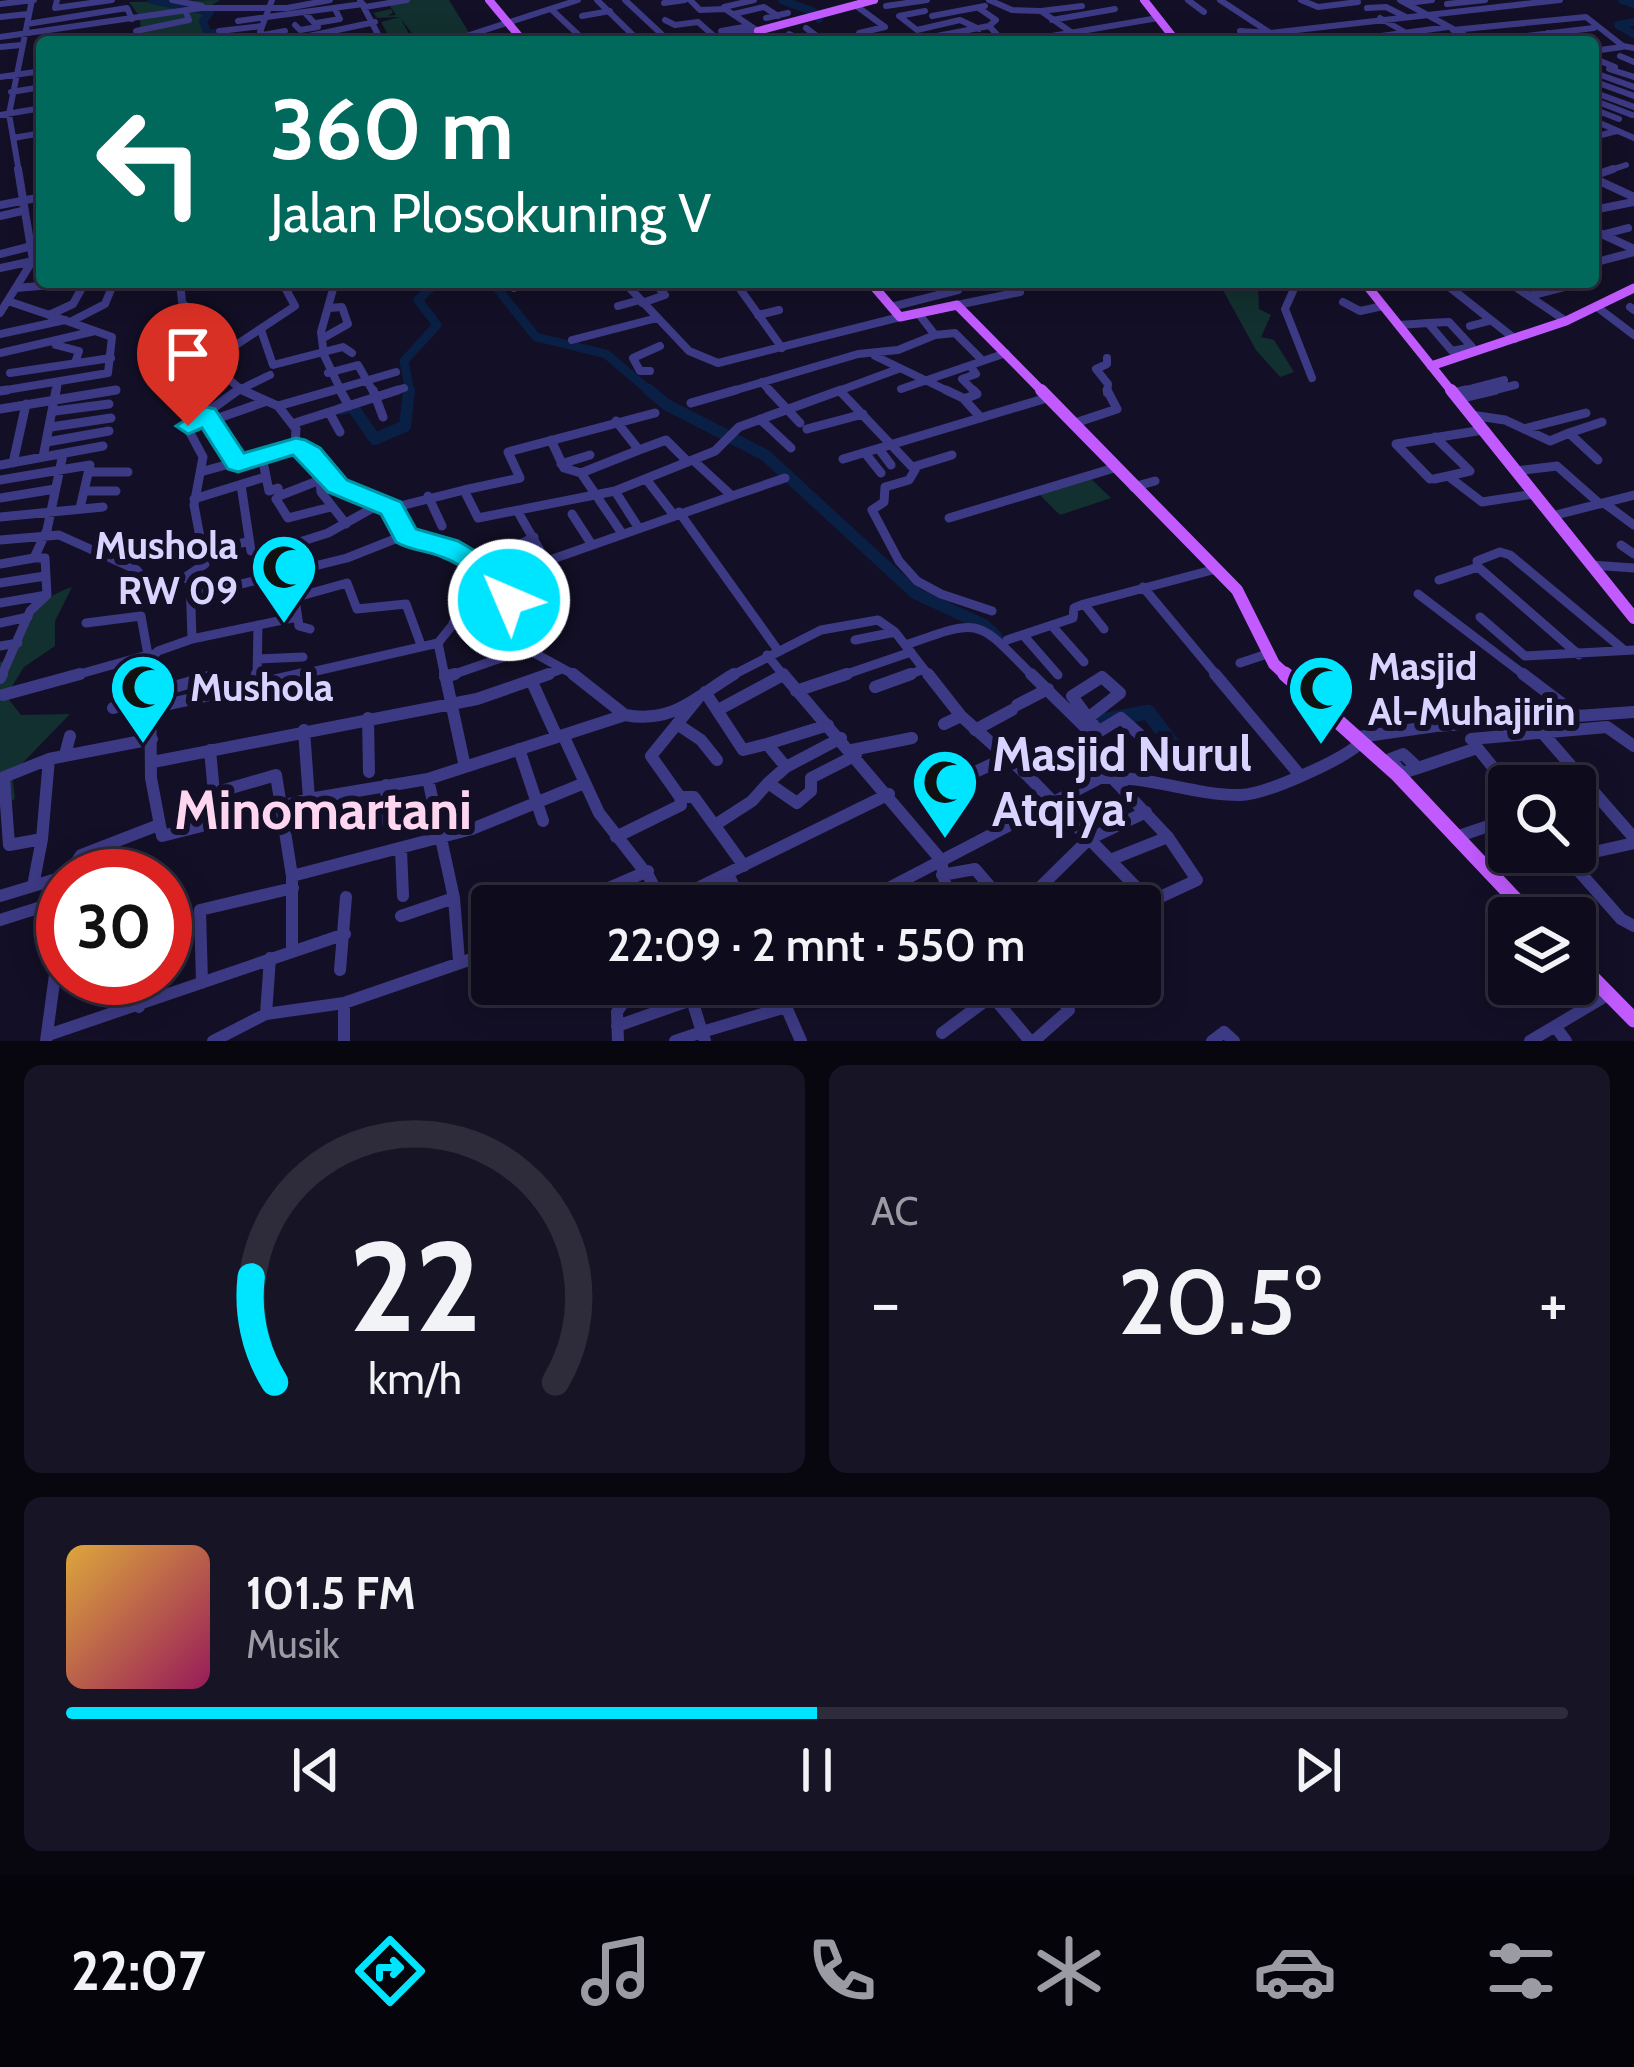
<!DOCTYPE html>
<html lang="id">
<head>
<meta charset="utf-8">
<style>
  :root { --surface:#0e0b1c; --page:#171425; --text:#f1f3f6; --muted:#9b9ba3; --line:#2e2b3b; --accent:#00e5ff }
  body { margin:0; font-family:Cabin,sans-serif; background:var(--page); color:var(--text); height:100vh; display:flex; flex-direction:column; font-size:45px; white-space:nowrap }
  * { box-sizing:border-box; margin:0 }
  p { font-size:39px; color:var(--muted) }
  .icon { flex:none; width:66px; height:66px; fill:none; stroke:currentColor; stroke-width:2; stroke-linecap:round; stroke-linejoin:round }
  .map { position:relative; height:1041px; overflow:hidden }
  .side { display:flex; flex-direction:column; gap:24px; padding:24px; background:#08060f; flex:1 }
  .side>* { flex:none }
  .guide { position:absolute; left:36px; top:36px; width:1563px; height:252px; border-radius:12px; box-shadow:0 6px 30px #0003,0 0 0 3px var(--line); background:#00695c; color:#fff; overflow:hidden }
  .controls { position:absolute; left:1488px; top:765px; display:grid; gap:24px }
  .controls a { display:grid; place-items:center; width:108px; height:108px; border-radius:12px; background:var(--surface); box-shadow:0 6px 30px #0003,0 0 0 3px var(--line); font-size:60px }
  .speed { position:absolute; left:36px; top:849px; display:flex; gap:24px; font-size:60px; font-weight:700; text-align:center }
  .speed>* { display:grid; place-content:center; width:156px; height:156px; border-radius:50%; background:var(--surface); box-shadow:0 6px 30px #0003,0 0 0 3px var(--line); line-height:1 }
  .speed .limit { border:18px solid #d22; background:#fff; color:#111 }
  .pin { position:absolute; display:grid; place-items:center; width:102px; height:102px; color:#fff; margin:-123px -51px; border-radius:50% 50% 50% 0; rotate:-45deg; box-shadow:0 0 12px #0007 }
  .pin .icon { rotate:45deg }
  .me { position:absolute; width:132px; margin:-66px; rotate:315deg; stroke-linejoin:round; filter:drop-shadow(0 0 9px #0008) }
  .turn { display:flex; align-items:center; gap:42px; height:252px; padding:0 36px; font-size:54px }
  .turn .icon { width:156px; height:156px; stroke-width:2.5 }
  .turn b { display:block; font-size:84px; line-height:102px }
  .big { font-size:90px; font-weight:600; line-height:1.1 }
  .side .widget { flex:1; display:flex; flex-direction:column; justify-content:center; gap:18px; min-width:0; padding:0 42px; border-radius:18px; background:var(--page) }
  .side .dial { align-items:center; gap:0 }
  .dial svg { height:312px; overflow:visible; fill:none; stroke:var(--line); stroke-width:7; stroke-linecap:round; text-anchor:middle }
  .dial text { fill:var(--text); stroke:none }
  .song { display:flex; align-items:center; gap:36px }
  .cover { width:144px; height:144px; border-radius:18px; background:linear-gradient(135deg,hsl(40 70% 55%),hsl(330 70% 35%)) }
  .played { height:12px; border-radius:6px; background:linear-gradient(90deg,var(--accent) 50%,var(--line) 50%) }
  .keys { display:flex; justify-content:space-around; direction:ltr }
  .heat { display:flex; justify-content:space-between; align-items:center; font-size:66px; direction:ltr }
  .side .tiles { flex:1; display:grid; gap:24px; grid-template-columns:1fr 1fr }
  .widget:last-child { grid-column:span 2 }
  .trip { position:absolute; left:471px; top:885px; width:690px; height:120px; border-radius:12px; background:var(--surface); box-shadow:0 6px 30px #0003,0 0 0 3px var(--line); font-weight:600; line-height:120px; text-align:center }
  .tab-bar { display:flex; height:192px; justify-content:space-around; align-items:center; background:#06040b; color:var(--muted) }
  .tab-bar .icon { width:84px; height:84px }
  .tab-bar .selected { color:var(--accent) }
  .tab-bar b { font-size:54px; color:var(--text) }
  .map>svg:first-child { display:block }
</style>
</head>
<body>
<div class="map">
<svg width="1634" height="1041" viewBox="0 0 1634 1041">
  <rect width="100%" height="100%" fill="#130f26"/>
  <path fill="#12302f" d="M220,0l-14,9 -1,24 51,9h-115l-1,-25 -11,-15z
    M386,0h63l21,34 -23,8h-34l4,-2 -16,-21 8,15 -25,3 3,-4 -6,-11 19,-5 -27,1 4,-1 -4,-4 18,-4 2,4 -5,3 8,-1z
    M1140,282l118,1 1,26 12,6 -10,22 13,3 20,32 -14,5 -24,-27 -37,-67z
    M1087,475l24,23 -51,17 -23,-23z
    M72,587l-17,34v25l-31,21 -18,29 15,19 49,-1 -58,60 3,25 -15,8v-145l6,-1c17,-37 26,-61 66,-74z"/>
  <g fill="none" stroke-linecap="round" stroke-linejoin="round">
    <path stroke="#0a1f44" stroke-width="8" d="M152,0l58,12 -7,9 4,11 52,10
      M782,0l32,12 5,7
      M1622,0l12,4
      M1634,22l-16,3 16,9"/>
    <path stroke="#0a1f44" stroke-width="9" d="M492,282l44,55 70,17 46,39
      M410,393l-6,-32 33,-36 -19,-25 19,-18"/>
    <path stroke="#0a1f44" stroke-width="12" d="M649,390l18,15 98,50 150,138 69,32 13,12
      M341,409l11,-3 23,33 30,-13 4,-36"/>
    <path stroke="#0a1f44" stroke-width="15" d="M1101,721l47,-9 38,50"/>
    <path stroke="#3d3a85" stroke-width="6" d="M57,0l-2,8 57,-8
      M172,0l30,6
      M272,0l-12,32 12,10
      M360,0l22,42
      M597,0l43,42
      M625,0l45,42
      M690,0l10,10 25,-1 33,22
      M989,0l23,10 29,1 44,31
      M1188,0l16,12
      M1220,0l64,42
      M1301,0l17,7 40,-5
      M1400,0l77,42
      M664,3l21,-3
      M1407,3l25,-3
      M0,4l34,-4
      M1447,4l38,-4
      M855,5l30,22
      M886,6l41,-6
      M365,7l42,-7
      M724,7l30,-7
      M983,7l-3,2 16,11 -7,6
      M1367,8l19,-1 18,9
      M551,9l35,33
      M925,11l-26,5 18,14 43,-10 19,9
      M1041,11l41,-5
      M734,14l30,-7 14,9
      M582,16l28,-5
      M932,16l53,-10
      M0,17l28,-3
      M766,18l22,-5
      M1380,18l42,24
      M665,20l10,5 23,-3 17,15 43,-6
      M1052,20l63,-11
      M238,21l125,-17
      M316,23l24,-4 -5,-10
      M27,24l100,-16 5,11
      M295,25l5,5 18,-3 -12,-13
      M989,26l15,16
      M806,28l16,12
      M1453,30l133,-13 37,29 11,2
      M136,31l53,-11 -4,-10
      M219,31l43,-5
      M721,31l29,-5
      M1240,31l30,2 290,-33
      M1548,33l16,8
      M789,34l18,8
      M263,35l22,-4
      M864,36l-5,-3 26,-6
      M0,37l201,-29h86l43,-8
      M417,39l19,-3 5,5
      M1325,39l19,2 104,-14
      M916,40l73,-14
      M281,42l94,-20
      M345,42l35,-6
      M448,42l130,-42
      M681,42l22,-4
      M813,42l27,-5
      M1016,42l142,-24
      M1233,42l29,-4
      M1424,42l18,-2
      M1476,42l118,-14
      M0,47l21,-2
      M1593,51l29,-4
      M1620,56l14,6
      M1593,58l22,9
      M1609,69l25,8
      M1595,73l39,14
      M0,77l42,-6
      M1593,81l41,15
      M11,92l31,-5
      M1593,92l41,15
      M1593,100l39,15
      M1593,109l26,10
      M0,115l42,-7
      M1593,120l41,18
      M1593,137l24,-6
      M13,138l29,-5
      M19,172l-10,-58 23,-114
      M1604,172l22,-7"/>
    <path stroke="#3d3a85" stroke-width="8" d="M18,169l15,91
      M1593,176l20,-7
      M1593,178l41,19
      M0,205l42,-8
      M1593,210l41,-8
      M0,216l22,-5
      M1593,230l41,19
      M1605,234l23,-6
      M0,254l28,-7
      M1593,263l41,-11
      M0,268l42,-9
      M180,282l2,20 42,51
      M335,282l-14,50 3,23 18,38
      M624,282l65,69 29,12 182,-46
      M735,282l47,66
      M1297,282l-12,27 27,69
      M1443,282l72,57
      M1508,282l58,39
      M787,286l21,-4
      M16,288l72,-6
      M514,288l22,-6
      M1529,296l55,-14
      M8,301l62,21 35,-18 7,-17 -13,-5
      M1343,302l17,9 23,-5
      M642,303l23,-8 -11,-13
      M957,305l63,-13 -3,-10
      M618,306l22,-6
      M891,307l67,-17
      M1597,307l37,28
      M1630,307l4,3
      M0,313l33,-53
      M49,315l24,-11 10,-18
      M758,315l21,-5
      M1449,322l23,25 -20,4 -24,-28z
      M1399,325l29,-2
      M1470,326l19,-5
      M261,330l12,35 70,-18 9,6
      M0,334l65,-14
      M935,335l20,-2 27,27
      M325,337l23,-13 -6,-17 -13,1
      M572,340l85,-22
      M56,345l23,6 -4,12
      M0,353l95,-22
      M875,356l77,37
      M1107,358v6l-11,5 12,15 -1,9
      M971,367l5,7 -14,5 14,14
      M650,371h-10l-7,-13 27,-12
      M10,373l101,-15
      M328,373l30,-8 16,28
      M762,382l10,11
      M901,389l105,-36
      M0,391l108,-18 4,-36 -42,-15
      M56,393l2,-11
      M99,393l17,-3
      M233,393l37,-18
      M249,393c-19,-9 -27,-18 -25,-40l71,-47 -13,-24
      M324,393l72,-21
      M389,393l15,-5
      M726,393l132,-39 40,-4 37,-15 -17,-22
      M833,393l65,-24
      M1454,393l50,-13
      M1483,393l32,-8"/>
    <path stroke="#3d3a85" stroke-width="9" d="M242,390l36,16 18,23 -1,17 54,44 43,18 13,27 13,8 30,5 48,31 236,-83 -39,-36
      M340,390l9,16
      M373,390l10,27
      M769,390l31,33
      M946,390l17,8 18,20
      M0,391l7,-1
      M840,391l75,79 -6,10 -24,7 -1,15 -12,8 27,51 18,20 24,13 51,17
      M1453,393l13,-3
      M964,399l13,-5 -4,-4
      M1458,399l38,-9
      M691,403l45,-13
      M278,406l56,-16
      M0,409l116,-19
      M55,411l54,-7
      M329,412l11,20
      M206,414l31,49
      M1471,415l34,5 45,21 19,-8 29,27
      M760,419l31,29
      M213,420l54,-19
      M616,421l23,29 -58,23 40,59
      M1075,423l42,-14 -10,-19
      M292,424l106,-34
      M51,427l60,-9
      M1527,428l59,-15
      M807,429l56,-15
      M1569,433l33,-11
      M1435,437l35,34 -22,5
      M551,440l13,28 17,5
      M47,442l62,-11
      M879,449l12,16
      M639,450l27,-10 22,22
      M865,453l16,20
      M43,457l13,-67
      M262,457l7,34 9,-3 1,8 41,-16 2,-14
      M843,459l204,-61
      M13,463l13,-59
      M561,464l29,-9
      M0,465l103,-19
      M913,467l39,-12
      M204,471l91,-25
      M1516,471l41,-5 43,38
      M89,472h39
      M646,479l27,35
      M1430,479l-34,-35 87,-14
      M1434,479l14,-3 34,26 52,-8
      M0,480l90,-15 -10,43
      M320,480l1,12 25,32
      M241,485l10,66
      M1133,487l22,-6
      M464,490l56,-12 -12,-26 147,-39
      M85,491h31
      M615,491l23,36
      M279,496l-3,3 12,19 43,-11
      M428,496l14,30
      M732,496l53,-18
      M0,498l55,-9
      M194,499l71,-22
      M1604,503l30,22
      M392,508l72,-18 14,28 137,-27 100,-40 24,-24 102,-37
      M518,512l28,49
      M679,512l98,137
      M572,514l20,31
      M1552,516l82,-21
      M0,517l103,-10
      M949,518l165,-50
      M0,540l59,-5 78,35 9,13 44,-6 2,62 -34,12 -9,9 1,17
      M1621,545l13,9
      M203,554l46,-13
      M34,558l13,-28 16,-76
      M0,564l34,-6
      M1591,565l43,3
      M479,566l55,-29
      M187,576l18,-12 -11,-59 9,-48 -16,-30 51,-37
      M1439,580l39,-13
      M498,582l34,50 -5,17 51,28
      M0,583l45,-7
      M1143,587l75,90
      M1418,594l109,83
      M192,596l155,-38 58,-23
      M297,597l50,-14 10,26 49,-5 15,41
      M0,603l47,-8
      M1084,604l20,25
      M1480,617l45,39 109,-6
      M0,623l28,-6
      M86,623l55,-7 7,39
      M453,623l56,-23
      M1053,627l31,35
      M310,629l-11,-3 -12,-80 41,-13 50,-28
      M1024,636l34,39
      M192,639l105,-22
      M855,640l40,-8
      M1007,640l66,-22 1,-10 10,-4 132,-35
      M906,645c78,-28 70,-26 128,32
      M0,646l18,-3
      M767,655l18,22
      M1579,655l-101,-88 -1,-6 23,-9 10,3 114,95
      M258,659l45,-2
      M1240,663l27,-9
      M1,677l29,-66 17,-16 -2,-37h-11
      M69,677l82,-23
      M257,677l1,-52
      M290,677l148,-34
      M445,677l-7,-34 37,-46 24,-13
      M446,677l81,-28
      M540,677l22,-8
      M729,677l92,-47 57,-10 17,12 35,45
      M838,677l73,-25
      M903,677l21,-8"/>
    <path stroke="#3d3a85" stroke-width="12" d="M150,674l1,104 11,58 147,-37 119,-20 197,-64c48,9 69,-17 109,-41
      M445,674l20,93
      M573,674l52,41
      M783,674l158,186 8,46
      M928,674l33,42 67,60 109,112 19,11 41,-19 -29,-43 -84,-89 9,-13 -62,-61
      M1215,674l83,99
      M1523,674l54,41
      M445,677l10,-3
      M1102,677l18,16 -32,25 -16,-22z
      M0,678l2,-4
      M532,682l25,55
      M875,687l36,-13
      M257,688v-14
      M796,691l51,-17
      M705,692l38,58 24,-6 19,23
      M151,694l57,-17 9,19
      M3,695l77,-21
      M699,697l-48,59 29,41h14l50,69
      M1017,705l31,-16
      M113,708l38,-12
      M152,708l151,-34
      M718,710l65,-35
      M368,718l1,54
      M1088,718l10,13
      M677,724l24,16 16,20
      M944,724l17,-8
      M304,730l5,69
      M975,730l37,-20
      M1540,730l94,108
      M563,735l36,78 50,64 15,29
      M1093,735l28,-17 18,16
      M841,738l-55,29 -18,16 29,20 14,-12v-13l45,-23
      M1471,739l136,-12 27,19
      M767,744l61,-19
      M1475,745l34,42
      M519,749l24,72
      M210,750l4,43 62,-18 16,101v75
      M852,750l60,-12
      M1403,754l15,14 -16,5 -12,-14z
      M65,755l5,-19
      M153,762l324,-63 72,-25
      M1418,768l59,-20
      M428,779l26,119 5,63
      M958,780l49,-23
      M386,785l2,38
      M715,825l37,-24 16,-18
      M616,837l65,-32 -1,-8
      M1456,837l53,-18
      M42,839l7,-80
      M401,850l2,46
      M1562,852l59,67 13,7
      M1567,858l67,-15
      M1110,860l58,-23
      M728,874l15,32
      M942,875l33,-6 25,29
      M68,876l13,-21 75,-29
      M122,876l13,-4
      M292,876l180,-47 110,-45
      M33,886l9,-47 -33,6 -5,-68 45,-18 103,-20
      M604,890l44,-19
      M0,896l63,-19
      M661,906l228,-112
      M854,906l246,-128c48,-3 92,17 139,17 24,1 100,-34 119,-50l1,-8 77,-11 198,-14
      M1021,906l68,-67 57,-27
      M401,916l53,-18
      M0,920l63,-20
      M340,970l6,-73
      M135,978l4,29
      M202,983l-2,-73 93,-22
      M687,984l15,48 84,-25
      M776,984l25,57
      M982,984l48,57
      M344,1003v38
      M266,1014l4,-56
      M617,1026l74,-26
      M1555,1026l11,15
      M942,1033l50,-37
      M48,1035l297,-101
      M46,1041l17,-125
      M213,1041l53,-27 78,-11 148,-51
      M618,1041l-1,-29 11,-17 -2,-11
      M675,1041l27,-9 3,9
      M1034,1041l35,-31 -19,-26
      M1212,1041l12,-9 10,9
      M1530,1041l79,-47"/>
    <path stroke="#c25bff" stroke-width="8" d="M489,0l35,42
      M1144,0l33,42
      M758,31l116,-31"/>
    <path stroke="#c25bff" stroke-width="9" d="M870,282l30,35 57,-12 87,88
      M1364,282l89,111
      M1431,366l135,-45 68,-33"/>
    <path stroke="#c25bff" stroke-width="12" d="M1041,390l196,200 37,74 14,13
      M1451,390l183,228"/>
    <path stroke="#c25bff" stroke-width="15" d="M1285,674l113,101 135,143
      M1575,960l59,60"/>
  </g>
  <path fill="#00e5ff" stroke="#0095a6" stroke-width="3" d="M206,407l9,2 29,44 52,-15 9,2 15,8 27,32 54,22 15,27 42,12 31,18 17,12 18,29 -4,7h-21c-14,-22 -32,-41 -57,-50 -16,-7 -31,-6 -46,-15l-15,-28 -53,-22 -35,-37 -55,17 -10,-3 -26,-41 -14,6 -12,-8z"/>
  <defs>
    <symbol id="mosque-pin" viewBox="-11 -11 22 30"><path d="M0 17L-7.5 6A9.5 9.5 0 1 1 7.5 6Z" fill="#00e5ff" stroke="#130f26"/><path d="M3.5-4.9A6 6 0 1 0 3.5 4.9A5 5 0 1 1 3.5-4.9Z" fill="#111"/></symbol>
  </defs>
  <g fill-rule="evenodd">
    <use href="#mosque-pin" x="246" y="529" width="76" height="104"/>
    <use href="#mosque-pin" x="105" y="649" width="76" height="104"/>
    <use href="#mosque-pin" x="1283" y="650" width="76" height="104"/>
    <use href="#mosque-pin" x="907" y="744" width="76" height="104"/>
  </g>
  <g text-anchor="middle" dominant-baseline="central" stroke-width="12" stroke-linejoin="round" paint-order="stroke">
    <g font-size="39" font-weight="bold" fill="#d9d4ff" stroke="#130f26" text-anchor="start">
      <text x="238" y="545" text-anchor="end">Mushola<tspan x="238" dy="45">RW 09</tspan></text>
      <text x="1368" y="666">Masjid<tspan x="1368" dy="45">Al-Muhajirin</tspan></text>
      <text x="190" y="687">Mushola</text>
    </g>
    <g font-size="48" font-weight="bold" fill="#d9d4ff" stroke="#130f26" text-anchor="start">
      <text x="992" y="754">Masjid Nurul<tspan x="992" dy="55">Atqiya'</tspan></text>
    </g>
    <g font-size="54" font-weight="bold" fill="#ffd6f0" stroke="#130f26">
      <text x="323" y="810">Minomartani</text>
    </g>
  </g>
</svg>
<div class="controls">
<a><svg class="icon" aria-label="search" viewBox="0 0 24 24"><circle cx="10" cy="10" r="6"/><path d="M15 15l6 6"/></svg></a>
<a><svg class="icon" aria-label="layers" viewBox="0 0 24 24"><path d="M12 4l9 5-9 5-9-5zM3 14l9 5 9-5"/></svg></a>
</div>
<div class="speed"><div class="limit">30</div></div>
<div class="pin" style="left:188px;top:426px;background:#d93025"><svg class="icon" aria-label="arrive" viewBox="0 0 24 24"><path d="M6 21V4h12l-3 4 3 4H6"/></svg></div>
<svg class="me" style="left:509px;top:600px" viewBox="-20 -20 40 40"><circle r="17" fill="#00e5ff" stroke="#fff" stroke-width="3"/><path d="M0-11L8 9 0 5-8 9z" fill="#fff"/></svg>
<div class="trip">22:09 · 2 mnt · 550 m</div>
<div class="guide">
<div class="turn"><svg class="icon" aria-label="left" viewBox="0 0 24 24"><path d="M17 20v-9H6M10 6l-5 5 5 5"/></svg><div><b>360 m</b>Jalan Plosokuning V</div></div>
</div>
</div>
<section class="side">
<div class="tiles">
<div class="widget dial"><svg viewBox="0 0 100 80">
<path d="M14 69A42 42 0 1 1 86 69"/>
<path d="M14 69A42 42 0 0 1 8 42" stroke="#00e5ff"/>
<text x="50" y="56" font-size="32" font-weight="700">22</text>
<text x="50" y="72" font-size="11">km/h</text>
</svg></div>
<div class="widget"><p>AC</p>
<div class="heat"><a>−</a><b class="big">20.5°</b><a>+</a></div>
</div>
<div class="widget">
<div class="song"><i class="cover"></i><div><b>101.5 FM</b><p>Musik</p></div></div>
<div class="played"></div>
<div class="keys"><svg class="icon" aria-label="previous" viewBox="0 0 24 24"><path d="M18 5L8 12l10 7zM5 5v14"/></svg><svg class="icon" aria-label="pause" viewBox="0 0 24 24"><path d="M8 5v14M16 5v14"/></svg><svg class="icon" aria-label="next" viewBox="0 0 24 24"><path d="M6 5l10 7-10 7zM19 5v14"/></svg></div>
</div>
</div>
</section>
<nav class="tab-bar">
<b>22:07</b>
<svg class="icon selected" aria-label="directions" viewBox="0 0 24 24"><path d="M12 3l9 9-9 9-9-9zM9 14v-3h6M13 9l2 2-2 2"/></svg>
<svg class="icon" aria-label="music" viewBox="0 0 24 24"><path d="M9 18V5l10-2v13"/><circle cx="6" cy="18" r="3"/><circle cx="16" cy="16" r="3"/></svg>
<svg class="icon" aria-label="phone" viewBox="0 0 24 24"><path d="M5 4h4l2 5-3 2q2 4 5 5l2-3 5 2v4C11 20 4 13 5 4z"/></svg>
<svg class="icon" aria-label="climate" viewBox="0 0 24 24"><path d="M12 3v18M4 7l16 10M4 17L20 7"/></svg>
<svg class="icon" aria-label="car" viewBox="0 0 24 24"><path d="M5 17H2v-5l4-1 3-4h7l3 4 3 1v5h-3M9 17h6M6 11h13"/><circle cx="7" cy="17" r="2"/><circle cx="17" cy="17" r="2"/></svg>
<svg class="icon" aria-label="filters" viewBox="0 0 24 24"><path d="M4 7h16M4 17h16"/><circle cx="9" cy="7" r="2"/><circle cx="15" cy="17" r="2"/></svg>
</nav>
</body>
</html>
